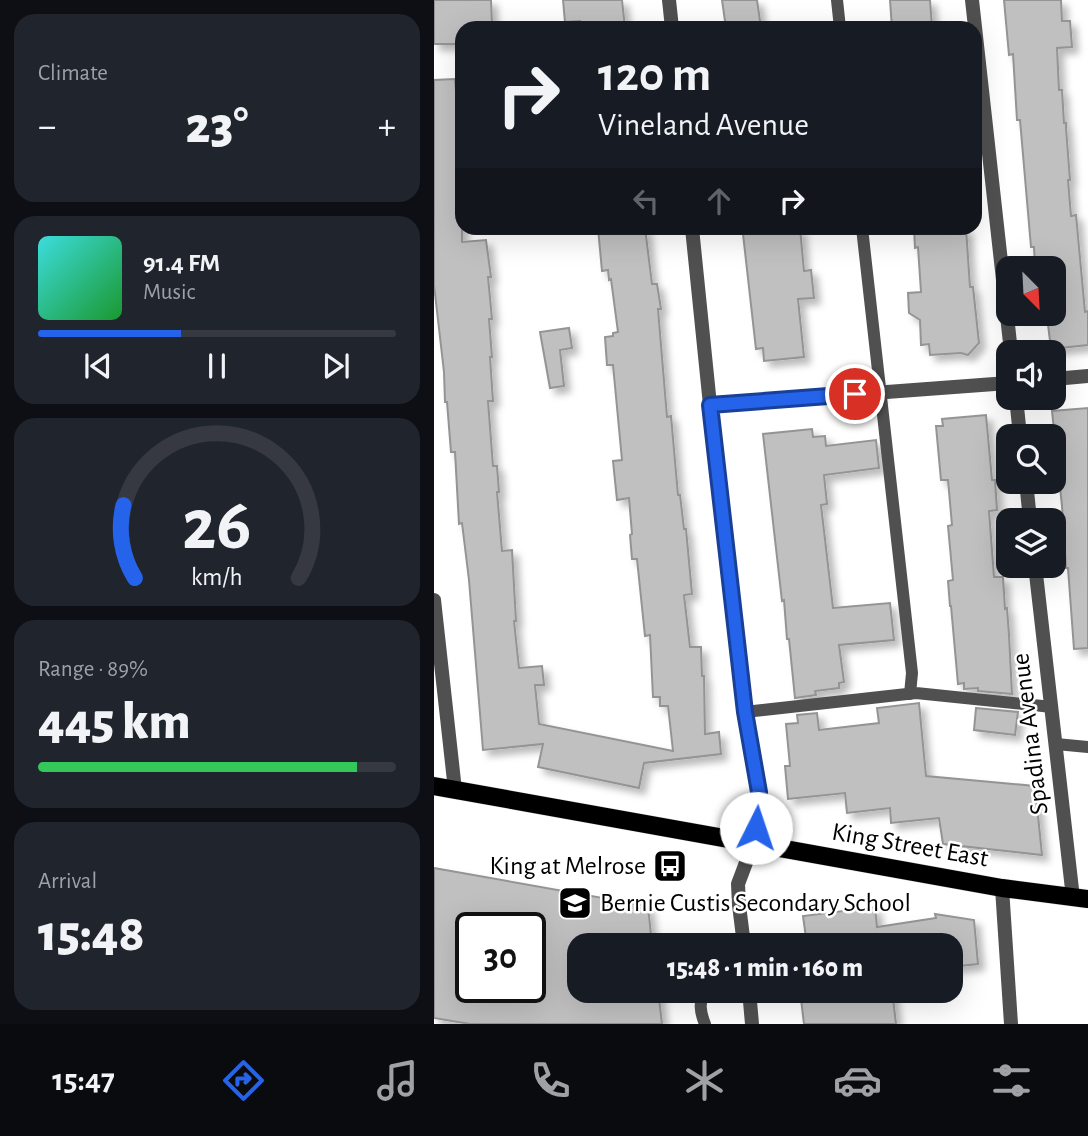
<!DOCTYPE html>
<html lang="en">
<head>
<meta charset="utf-8">
<style>
  :root { --surface:#171b24; --page:#20242c; --text:#f1f3f6; --muted:#9ea1a6; --line:#363941; --accent:#2563eb }
  body { margin:0; font-family:"Alegreya Sans",sans-serif; background:var(--page); color:var(--text); height:100vh; display:flex; flex-direction:column; font-size:26px; white-space:nowrap }
  * { box-sizing:border-box; margin:0 }
  p { font-size:23px; color:var(--muted) }
  .icon { flex:none; width:38px; height:38px; fill:none; stroke:currentColor; stroke-width:2; stroke-linecap:round; stroke-linejoin:round }
  .map { position:relative; flex:1; overflow:hidden }
  .drawer { display:flex; flex-direction:column; gap:14px; padding:14px; background:#0d0f14; width:434px }
  .drawer>* { flex:none }
  .guide { position:absolute; left:21px; top:21px; width:527px; height:214px; border-radius:21px; box-shadow:0 7px 28px #0002; background:#171b24; color:var(--text); overflow:hidden }
  .needle { width:46px; rotate:156deg }
  .buttons { position:absolute; left:562px; top:256px; display:grid; gap:14px }
  .buttons a { display:grid; place-items:center; width:70px; height:70px; border-radius:14px; background:var(--surface); box-shadow:0 7px 28px #0002; font-size:35px }
  .speed { position:absolute; left:21px; top:912px; display:flex; gap:14px; font-size:35px; font-weight:700; text-align:center }
  .speed>* { display:grid; place-content:center; width:91px; height:91px; border-radius:50%; background:var(--surface); box-shadow:0 7px 28px #0002; line-height:1 }
  .speed .limit { border:4px solid #111; border-radius:10px; background:#fff; color:#111 }
  .pin { position:absolute; display:grid; place-items:center; width:60px; height:60px; color:#fff; margin:-30px; border:4px solid #fff; border-radius:50%; box-shadow:0 2px 7px #0007 }
  .me { position:absolute; width:77px; margin:-38px; rotate:4deg; stroke-linejoin:round; filter:drop-shadow(0 0 5px #0008) }
  .turn { display:flex; align-items:center; gap:24px; height:147px; padding:0 28px; font-size:32px }
  .turn .icon { width:91px; height:91px; stroke-width:2.5 }
  .turn b { display:block; font-size:49px; line-height:60px }
  .lanes { display:flex; align-items:center; height:66px; padding:0 28px; background:#0003; justify-content:center; gap:35px; direction:ltr }
  .lanes .off { opacity:.35 }
  .big { font-size:52px; font-weight:800; line-height:1.1 }
  .drawer .card { flex:1; display:flex; flex-direction:column; justify-content:center; gap:10px; min-width:0; padding:0 24px; border-radius:21px; background:var(--page) }
  .drawer .dial { align-items:center; gap:0 }
  .dial svg { height:182px; overflow:visible; fill:none; stroke:var(--line); stroke-width:7; stroke-linecap:round; text-anchor:middle }
  .dial text { fill:var(--text); stroke:none }
  .song { display:flex; align-items:center; gap:21px }
  .cover { width:84px; height:84px; border-radius:10px; background:linear-gradient(135deg,hsl(180 70% 55%),hsl(130 70% 35%)) }
  .played { height:7px; border-radius:4px; background:linear-gradient(90deg,var(--accent) 40%,var(--line) 40%) }
  .keys { display:flex; justify-content:space-around; direction:ltr }
  .heat { display:flex; justify-content:space-between; align-items:center; font-size:38px; direction:ltr }
  .charge { height:10px; border-radius:5px; background:linear-gradient(90deg,#34c759 89%,var(--line) 0) }
  .trip { position:absolute; left:133px; top:933px; width:396px; height:70px; border-radius:21px; background:var(--surface); box-shadow:0 7px 28px #0002; font-weight:800; line-height:70px; text-align:center }
  .tab-bar { display:flex; height:112px; justify-content:space-around; align-items:center; background:#090b0e; color:var(--muted) }
  .tab-bar .icon { width:49px; height:49px }
  .tab-bar .on { color:var(--accent) }
  .tab-bar b { font-size:32px; color:var(--text) }
  main { display:flex; flex:1; min-height:0 }
  .map>svg:first-child { display:block }
</style>
</head>
<body>
<main>
<section class="drawer">
<div class="card"><p>Climate</p>
<div class="heat"><a>−</a><b class="big">23°</b><a>+</a></div>
</div>
<div class="card">
<div class="song"><i class="cover"></i><div><b>91.4 FM</b><p>Music</p></div></div>
<div class="played"></div>
<div class="keys"><svg class="icon" aria-label="previous" viewBox="0 0 24 24"><path d="M18 5L8 12l10 7zM5 5v14"/></svg><svg class="icon" aria-label="pause" viewBox="0 0 24 24"><path d="M8 5v14M16 5v14"/></svg><svg class="icon" aria-label="next" viewBox="0 0 24 24"><path d="M6 5l10 7-10 7zM19 5v14"/></svg></div>
</div>
<div class="card dial"><svg viewBox="0 0 100 80">
<path d="M14 69A42 42 0 1 1 86 69"/>
<path d="M14 69A42 42 0 0 1 9 37" stroke="#2563eb"/>
<text x="50" y="56" font-size="32" font-weight="700">26</text>
<text x="50" y="72" font-size="11">km/h</text>
</svg></div>
<div class="card"><p>Range · 89%</p><b class="big">445 km</b><div class="charge"></div></div>
<div class="card"><p>Arrival</p><b class="big">15:48</b></div>
</section>
<div class="map">
<svg width="654" height="1024" viewBox="0 0 654 1024">
  <defs>
    <filter id="shadow"><feDropShadow dx="6" dy="6" stdDeviation="3.5" flood-color="#0004"/></filter>
  </defs>
  <rect width="100%" height="100%" fill="#fff"/>
  <path fill="#c0c0c0" stroke="#949494" stroke-width="2" fill-rule="evenodd" filter="url(#shadow)" d="M0,0h57l1,24 -20,1 1,3h-11v16h-28z
    M129,0h59l3,28h-45v-7l-15,1z
    M288,0h35l4,28h-35z
    M456,0h40l2,28h-40z
    M570,0h57l1,21h8l2,26 -15,1 2,42h3l2,33h2v5l4,52h-2l3,36 5,-1 9,97 3,-1v34l-37,4 -4,-33 7,-1v-47h-19l-1,-21h-3l-11,-127h-3l-4,-66 -4,1z
    M21,79l3,35 4,-1v129l24,-2 5,37h-3l4,42h-3l3,38h-2l3,44h-5l5,65h4l2,26h-2l5,59 10,-1 4,71h-2l5,47 23,-2 2,19h-9l4,39 134,27 -5,-45h-8v-9h-7l-3,-62 -5,1 -8,-77h-5l-2,-24 2,-1 -3,-36 -12,2 -4,-39 9,-1 -9,-95h-6l-2,-28 8,-1v-3l5,-1 -7,-53 -2,1 -1,-10 -6,1 -4,-43h47l7,56h5l4,25h-3l9,108 4,-1 7,79h2l4,34h2l6,65 -8,1 6,52h11l1,29h2l1,58 14,-2 2,22 -77,9 -5,25 -101,-21 5,-23 -60,6 -14,-170 -7,-57 -3,1 -4,-72h-4l-4,-50h-2l-1,-30 -10,-87v-205z
    M366,228l4,43 7,-1 3,28 -16,1 6,58 -40,4 -1,-13 -7,1 -13,-115z
    M480,228h52l4,59h3l6,56 -11,12 -7,-2 -31,2 -1,-11 -8,1 -1,-25 -11,-7 -1,-20 13,-1 -3,-45 -3,1z
    M135,328l3,20 -12,2 4,36 -14,2 -10,-56z
    M654,408v240l-14,1 -6,-81h-2l-4,-62 -10,-95z
    M552,415l6,65h3l2,30 -8,1 5,66h9l2,32 2,-1 2,27 3,59 -34,-3v-3l-14,1v-6l-6,1 -7,-78h-1l-2,-25 5,-1 -5,-54 4,-1 -4,-45h-7l-5,-54h7l-1,-7z
    M378,429l1,8 12,-1 1,10 50,-6 3,28 -55,7 3,29 -6,1 12,103 57,-5 4,37 -55,5 5,37 -5,1v5l-24,3 1,4 -21,3 -6,-59h-2l-3,-39 -2,1 -19,-167z
    M485,703l7,73 109,10 7,69 -99,-11 -4,-26 -48,5 -1,-15 -43,5 -2,-20 -57,6 -3,-33h5l-4,-42 12,-1 -1,-8 20,-2 2,17 60,-7 -2,-15z
    M542,708l42,4 -3,23 -41,-5z
    M0,868l214,38 4,39h-73v45h79l4,34h-192l-36,-6zM37,928h59v59h-59z
    M441,907l2,20 59,-9 -1,-4 39,6 4,44 -28,3v-22h-143l-4,-29z
    M378,990h80l4,34h-92l-3,-25h3l-1,-5 10,-1z"/>
  <g fill="none" stroke-linecap="round" stroke-linejoin="round">
    <defs>
      <path id="primary" d="M0,786l568,102 86,11"/>
    </defs>
    <use href="#primary" stroke="#dbdbdb" stroke-width="19"/>
    <path stroke="#505050" stroke-width="12" d="M403,0l3,28
      M428,228l50,445 -2,21
      M311,712l171,-19 136,14
      M622,744l32,3
      M270,990c-5,13 -4,22 1,34"/>
    <path stroke="#505050" stroke-width="14" d="M235,0l3,28
      M538,0l39,352
      M258,228l18,177 35,307 14,80v19l-6,33 -15,40 1,21 5,40
      M620,379l34,-3
      M582,397l4,39
      M276,405l298,-22
      M592,481l4,39
      M601,565l38,333
      M0,600l21,190
      M568,888l9,136
      M315,990l3,34"/>
    <use href="#primary" stroke="#000" stroke-width="18"/>
  </g>
  <g fill="none" stroke-linecap="round" stroke-linejoin="round">
    <defs>
      <path id="route" d="M322,828l3,-17v-19l-14,-80 -35,-307 145,-11"/>
    </defs>
    <use href="#route" stroke="#184099" stroke-width="18"/>
    <use href="#route" stroke="#2563eb" stroke-width="12"/>
  </g>
  <defs>
    <symbol id="bus-square" viewBox="-11 -11 22 22"><rect x="-9" y="-9" width="18" height="18" rx="4" fill="#000" stroke="#fff"/><path d="M-5-6H5V4H4V6H2V4H-2V6H-4V4H-5ZM-3.5-4V0h7V-4ZM-3.5 1.2v1.5H-2V1.2ZM2 1.2v1.5H3.5V1.2Z" fill="#fff"/></symbol>
    <symbol id="school-square" viewBox="-11 -11 22 22"><rect x="-9" y="-9" width="18" height="18" rx="4" fill="#000" stroke="#fff"/><path d="M0-5L7-2L0 1L-7-2ZM-4 1L0 2.5L4 1V4Q0 6-4 4Z" fill="#fff"/></symbol>
  </defs>
  <g fill-rule="evenodd">
    <use href="#bus-square" x="217" y="847" width="38" height="38"/>
    <use href="#school-square" x="122" y="884" width="38" height="38"/>
  </g>
  <g text-anchor="middle" dominant-baseline="central" stroke-width="5" stroke-linejoin="round" paint-order="stroke">
    <g font-size="26" fill="#000" stroke="#fff">
      <text transform="translate(596 734) rotate(-97)">Spadina Avenue</text>
      <text transform="translate(476 845) rotate(10)">King Street East</text>
    </g>
    <g font-size="26" fill="#000" stroke="#fff" text-anchor="end">
      <text x="212" y="866">King at Melrose</text>
      <text x="166" y="903" text-anchor="start">Bernie Custis Secondary School</text>
    </g>
  </g>
</svg>
<div class="buttons">
<a><svg class="needle" viewBox="-14 -14 28 28"><path d="M0-13l5 13h-10z" fill="#e53935"/><path d="M0 13l5-13h-10z" fill="#9ea1a6"/></svg></a>
<a><svg class="icon" aria-label="sound" viewBox="0 0 24 24"><path d="M4 9h4l5-4v14l-5-4H4zM17 9q2 3 0 6"/></svg></a>
<a><svg class="icon" aria-label="search" viewBox="0 0 24 24"><circle cx="10" cy="10" r="6"/><path d="M15 15l6 6"/></svg></a>
<a><svg class="icon" aria-label="layers" viewBox="0 0 24 24"><path d="M12 4l9 5-9 5-9-5zM3 14l9 5 9-5"/></svg></a>
</div>
<div class="speed"><div class="limit">30</div></div>
<div class="pin" style="left:421px;top:394px;background:#d93025"><svg class="icon" aria-label="arrive" viewBox="0 0 24 24"><path d="M6 21V4h12l-3 4 3 4H6"/></svg></div>
<svg class="me" style="left:322px;top:828px" viewBox="-20 -20 40 40"><circle r="19" fill="#fff"/><path d="M0-13L10 11 0 6-10 11z" fill="#2563eb"/></svg>
<div class="trip">15:48 · 1 min · 160 m</div>
<div class="guide">
<div class="turn"><svg class="icon" aria-label="right" viewBox="0 0 24 24"><path d="M7 20v-9h11M14 6l5 5-5 5"/></svg><div><b>120 m</b>Vineland Avenue</div></div>
<div class="lanes"><svg class="icon off" aria-label="left" viewBox="0 0 24 24"><path d="M17 20v-9H6M10 6l-5 5 5 5"/></svg><svg class="icon off" aria-label="ahead" viewBox="0 0 24 24"><path d="M12 20V5M6 11l6-6 6 6"/></svg><svg class="icon" aria-label="right" viewBox="0 0 24 24"><path d="M7 20v-9h11M14 6l5 5-5 5"/></svg></div>
</div>
</div>
</main>
<nav class="tab-bar">
<b>15:47</b>
<svg class="icon on" aria-label="directions" viewBox="0 0 24 24"><path d="M12 3l9 9-9 9-9-9zM9 14v-3h6M13 9l2 2-2 2"/></svg>
<svg class="icon" aria-label="music" viewBox="0 0 24 24"><path d="M9 18V5l10-2v13"/><circle cx="6" cy="18" r="3"/><circle cx="16" cy="16" r="3"/></svg>
<svg class="icon" aria-label="phone" viewBox="0 0 24 24"><path d="M5 4h4l2 5-3 2q2 4 5 5l2-3 5 2v4C11 20 4 13 5 4z"/></svg>
<svg class="icon" aria-label="climate" viewBox="0 0 24 24"><path d="M12 3v18M4 7l16 10M4 17L20 7"/></svg>
<svg class="icon" aria-label="car" viewBox="0 0 24 24"><path d="M5 17H2v-5l4-1 3-4h7l3 4 3 1v5h-3M9 17h6M6 11h13"/><circle cx="7" cy="17" r="2"/><circle cx="17" cy="17" r="2"/></svg>
<svg class="icon" aria-label="filters" viewBox="0 0 24 24"><path d="M4 7h16M4 17h16"/><circle cx="9" cy="7" r="2"/><circle cx="15" cy="17" r="2"/></svg>
</nav>
</body>
</html>
